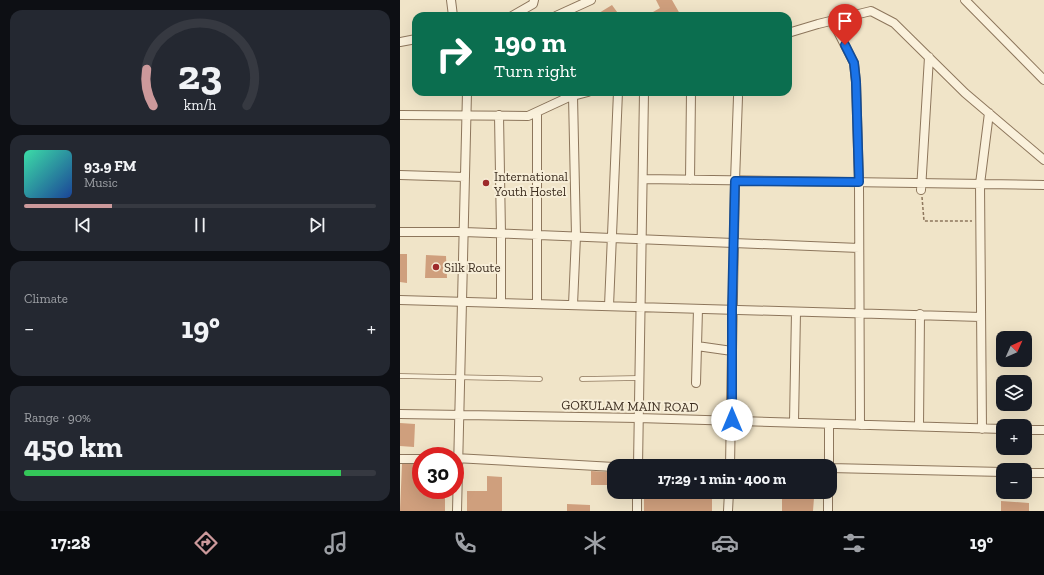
<!DOCTYPE html>
<html lang="en">
<head>
<meta charset="utf-8">
<style>
  :root { --surface:#171b24; --page:#242831; --text:#f1f3f6; --muted:#9ea1a6; --line:#363941; --accent:#cc999b }
  body { margin:0; font-family:"Zilla Slab",serif; background:var(--page); color:var(--text); height:100vh; display:flex; flex-direction:column; font-size:15px; white-space:nowrap }
  * { box-sizing:border-box; margin:0 }
  p { font-size:13px; color:var(--muted) }
  .icon { flex:none; width:22px; height:22px; fill:none; stroke:currentColor; stroke-width:2; stroke-linecap:round; stroke-linejoin:round }
  .map { position:relative; flex:1; overflow:hidden }
  .sheet { display:flex; flex-direction:column; gap:10px; padding:10px; background:#0d0f14; width:400px }
  .sheet>* { flex:none }
  .banner { position:absolute; left:12px; top:12px; width:380px; height:84px; border-radius:12px; box-shadow:0 4px 16px #0002; background:#0b6e4f; color:#fff; overflow:hidden }
  .needle { width:26px; rotate:45deg }
  .fabs { position:absolute; left:596px; top:331px; display:grid; gap:8px }
  .fabs a { display:grid; place-items:center; width:36px; height:36px; border-radius:8px; background:var(--surface); box-shadow:0 4px 16px #0002; font-size:20px }
  .speed { position:absolute; left:12px; top:447px; display:flex; gap:8px; font-size:20px; font-weight:700; text-align:center }
  .speed>* { display:grid; place-content:center; width:52px; height:52px; border-radius:50%; background:var(--surface); box-shadow:0 4px 16px #0002; line-height:1 }
  .speed .limit { border:6px solid #d22; background:#fff; color:#111 }
  .pin { position:absolute; display:grid; place-items:center; width:34px; height:34px; color:#fff; margin:-41px -17px; border-radius:50% 50% 50% 0; rotate:-45deg; box-shadow:0 0 4px #0007 }
  .pin .icon { rotate:45deg }
  .me { position:absolute; width:44px; margin:-22px; rotate:0deg; stroke-linejoin:round; filter:drop-shadow(0 0 3px #0008) }
  .turn { display:flex; align-items:center; gap:14px; height:84px; padding:0 16px; font-size:18px }
  .turn .icon { width:52px; height:52px; stroke-width:2.5 }
  .turn b { display:block; font-size:28px; line-height:34px }
  .big { font-size:30px; font-weight:700; line-height:1.1 }
  .sheet .widget { flex:1; display:flex; flex-direction:column; justify-content:center; gap:6px; min-width:0; padding:0 14px; border-radius:12px; background:var(--page) }
  .sheet .dial { align-items:center; gap:0 }
  .dial svg { height:104px; overflow:visible; fill:none; stroke:var(--line); stroke-width:7; stroke-linecap:round; text-anchor:middle }
  .dial text { fill:var(--text); stroke:none }
  .song { display:flex; align-items:center; gap:12px }
  .cover { width:48px; height:48px; border-radius:6px; background:linear-gradient(135deg,hsl(160 70% 55%),hsl(220 70% 35%)) }
  .played { height:4px; border-radius:2px; background:linear-gradient(90deg,var(--accent) 25%,var(--line) 25%) }
  .keys { display:flex; justify-content:space-around; direction:ltr }
  .heat { display:flex; justify-content:space-between; align-items:center; font-size:22px; direction:ltr }
  .charge { height:6px; border-radius:3px; background:linear-gradient(90deg,#34c759 90%,var(--line) 0) }
  .trip { position:absolute; left:207px; top:459px; width:230px; height:40px; border-radius:12px; background:var(--surface); box-shadow:0 4px 16px #0002; font-weight:700; line-height:40px; text-align:center }
  .tab-bar { display:flex; height:64px; justify-content:space-around; align-items:center; background:#090b0e; color:var(--muted) }
  .tab-bar .icon { width:28px; height:28px }
  .tab-bar .selected { color:var(--accent) }
  .tab-bar b { font-size:18px; color:var(--text) }
  main { display:flex; flex:1; min-height:0 }
  .map>svg:first-child { display:block }
</style>
</head>
<body>
<main>
<section class="sheet">
<div class="widget dial"><svg viewBox="0 0 100 80">
<path d="M14 69A42 42 0 1 1 86 69"/>
<path d="M14 69A42 42 0 0 1 9 41" stroke="#cc999b"/>
<text x="50" y="56" font-size="32" font-weight="700">23</text>
<text x="50" y="72" font-size="11">km/h</text>
</svg></div>
<div class="widget">
<div class="song"><i class="cover"></i><div><b>93.9 FM</b><p>Music</p></div></div>
<div class="played"></div>
<div class="keys"><svg class="icon" aria-label="previous" viewBox="0 0 24 24"><path d="M18 5L8 12l10 7zM5 5v14"/></svg><svg class="icon" aria-label="pause" viewBox="0 0 24 24"><path d="M8 5v14M16 5v14"/></svg><svg class="icon" aria-label="next" viewBox="0 0 24 24"><path d="M6 5l10 7-10 7zM19 5v14"/></svg></div>
</div>
<div class="widget"><p>Climate</p>
<div class="heat"><a>−</a><b class="big">19°</b><a>+</a></div>
</div>
<div class="widget"><p>Range · 90%</p><b class="big">450 km</b><div class="charge"></div></div>
</section>
<div class="map">
<svg width="644" height="511" viewBox="0 0 644 511">
  <rect width="100%" height="100%" fill="#f0e4c8"/>
  <path fill="#cf9f7d" d="M256,0h16l8,14 -3,2h-31l14,-8z
    M212,5l8,11h-26z
    M0,254h7v29l-7,-1z
    M26,255l20,1 1,22h-22z
    M0,423l15,1 -1,23 -14,-1z
    M2,464h19v26h24v21h-45z
    M191,471l19,1v13h-19z
    M87,476l15,1v34h-35v-20h20z
    M244,492h68v19h-68z
    M382,498h32l-1,13h-31z
    M601,501l28,2v8h-28z
    M167,504l23,1v6h-23z"/>
  <g fill="none" stroke-linecap="round" stroke-linejoin="round">
    <defs>
      <path id="lane" d="M0,376l140,3
        M182,379l57,-1"/>
      <path id="street" d="M51,0l2,16
        M565,0l79,80
        M112,16l21,-12 1,-4
        M156,16l35,-16
        M432,20l22,43 2,19 3,101 1,242
        M388,33l30,-9 53,-13 23,12 71,70 79,67
        M0,42l16,-3
        M173,96l3,140 -3,69
        M0,115l128,1 41,-19 19,-5
        M99,115l2,119v69
        M0,175l65,2
        M243,179l401,6
        M290,180l1,-88
        M521,190l8,-133
        M0,232h64l395,16
        M0,300l581,17
        M137,304v-192
        M209,306l9,-214
        M297,346l1,-37
        M332,351l3,-170 3,-84
        M296,383l1,-37 35,5 -2,115
        M0,414l238,4 365,11
        M394,422l2,-110
        M519,426l1,-112
        M582,429l-2,-245 9,-71
        M625,430h19
        M55,458l159,9
        M0,459h21
        M238,466l6,-374
        M429,466v-42
        M430,468l173,4
        M625,473h19
        M57,511l10,-419
        M237,511v-19
        M328,511l1,-19
        M428,511v-19"/>
    </defs>
    <use href="#lane" stroke="#8d765c" stroke-width="5.5"/>
    <use href="#street" stroke="#8d765c" stroke-width="10"/>
    <path stroke="#8d765c" stroke-width="1.5" stroke-dasharray="3 2" stroke-linecap="butt" d="M522,197l2,24h48"/>
    <use href="#lane" stroke="#faf1dc" stroke-width="4"/>
    <use href="#street" stroke="#faf1dc" stroke-width="8"/>
  </g>
  <g fill="none" stroke-linecap="round" stroke-linejoin="round">
    <defs>
      <path id="route" d="M332,420v-110l3,-129 124,1 -3,-100 -2,-19 -9,-18"/>
    </defs>
    <use href="#route" stroke="#114b97" stroke-width="10"/>
    <use href="#route" stroke="#1a73e8" stroke-width="7"/>
  </g>
  <g fill="#9e2a2b" stroke="#f7eed8" stroke-width="1.5">
    <circle cx="86" cy="183" r="4"/>
    <circle cx="36" cy="267" r="4"/>
  </g>
  <g text-anchor="middle" dominant-baseline="central" stroke-width="4" stroke-linejoin="round" paint-order="stroke">
    <g font-size="13" fill="#3d2e20" stroke="#f7eed8" text-anchor="start">
      <text x="94" y="176">International<tspan x="94" dy="15">Youth Hostel</tspan></text>
      <text x="44" y="267">Silk Route</text>
    </g>
    <g font-size="13" fill="#3d2e20" stroke="#f7eed8">
      <text transform="translate(230 406) rotate(1)">GOKULAM MAIN ROAD</text>
    </g>
  </g>
</svg>
<div class="fabs">
<a><svg class="needle" viewBox="-14 -14 28 28"><path d="M0-13l5 13h-10z" fill="#e53935"/><path d="M0 13l5-13h-10z" fill="#9ea1a6"/></svg></a>
<a><svg class="icon" aria-label="layers" viewBox="0 0 24 24"><path d="M12 4l9 5-9 5-9-5zM3 14l9 5 9-5"/></svg></a>
<a>+</a>
<a>−</a>
</div>
<div class="speed"><div class="limit">30</div></div>
<div class="pin" style="left:445px;top:45px;background:#d93025"><svg class="icon" aria-label="arrive" viewBox="0 0 24 24"><path d="M6 21V4h12l-3 4 3 4H6"/></svg></div>
<svg class="me" style="left:332px;top:420px" viewBox="-20 -20 40 40"><circle r="19" fill="#fff"/><path d="M0-13L10 11 0 6-10 11z" fill="#1a73e8"/></svg>
<div class="trip">17:29 · 1 min · 400 m</div>
<div class="banner">
<div class="turn"><svg class="icon" aria-label="right" viewBox="0 0 24 24"><path d="M7 20v-9h11M14 6l5 5-5 5"/></svg><div><b>190 m</b>Turn right</div></div>
</div>
</div>
</main>
<nav class="tab-bar">
<b>17:28</b>
<svg class="icon selected" aria-label="directions" viewBox="0 0 24 24"><path d="M12 3l9 9-9 9-9-9zM9 14v-3h6M13 9l2 2-2 2"/></svg>
<svg class="icon" aria-label="music" viewBox="0 0 24 24"><path d="M9 18V5l10-2v13"/><circle cx="6" cy="18" r="3"/><circle cx="16" cy="16" r="3"/></svg>
<svg class="icon" aria-label="phone" viewBox="0 0 24 24"><path d="M5 4h4l2 5-3 2q2 4 5 5l2-3 5 2v4C11 20 4 13 5 4z"/></svg>
<svg class="icon" aria-label="climate" viewBox="0 0 24 24"><path d="M12 3v18M4 7l16 10M4 17L20 7"/></svg>
<svg class="icon" aria-label="car" viewBox="0 0 24 24"><path d="M5 17H2v-5l4-1 3-4h7l3 4 3 1v5h-3M9 17h6M6 11h13"/><circle cx="7" cy="17" r="2"/><circle cx="17" cy="17" r="2"/></svg>
<svg class="icon" aria-label="filters" viewBox="0 0 24 24"><path d="M4 7h16M4 17h16"/><circle cx="9" cy="7" r="2"/><circle cx="15" cy="17" r="2"/></svg>
<b>19°</b>
</nav>
</body>
</html>
